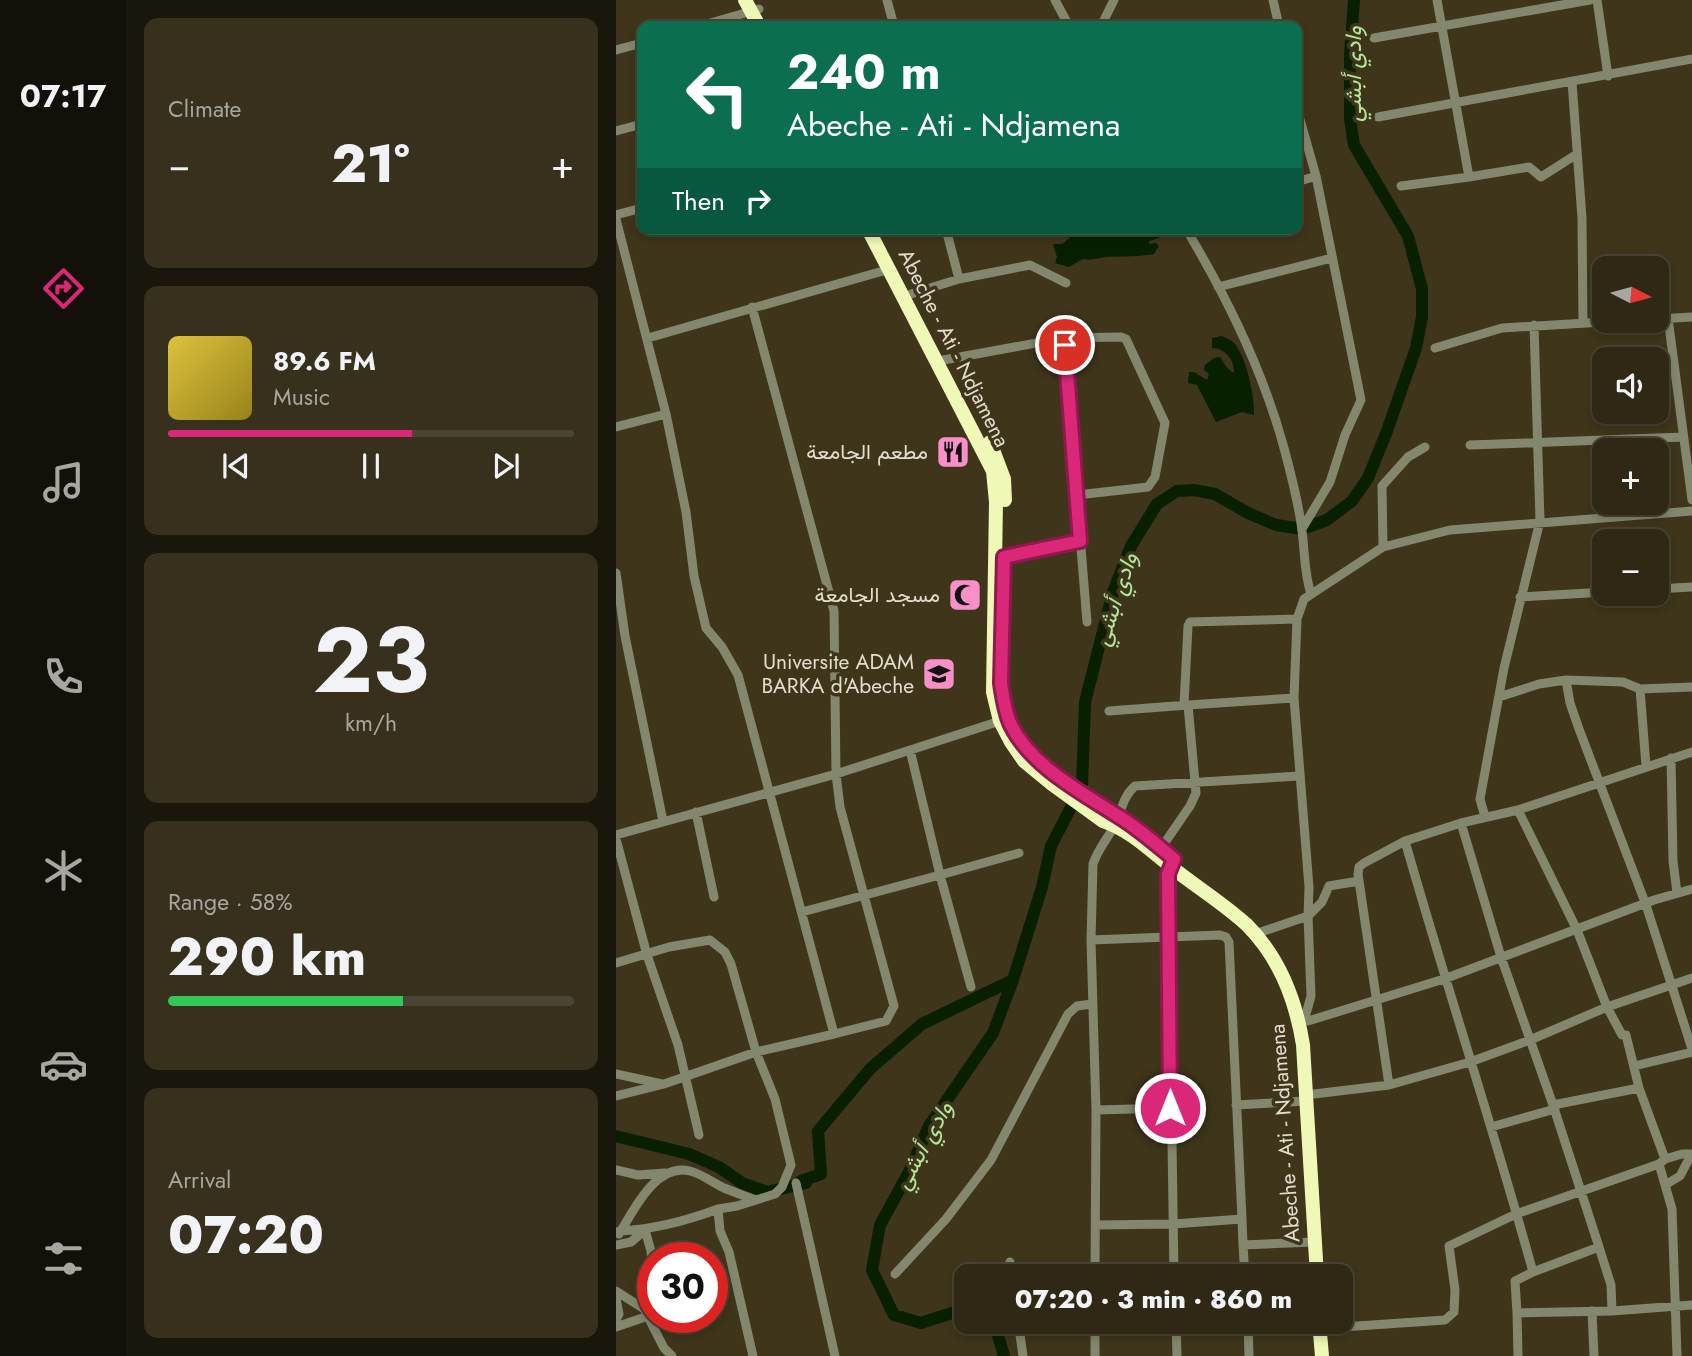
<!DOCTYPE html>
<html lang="en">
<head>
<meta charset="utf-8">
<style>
  :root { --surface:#2e2814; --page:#36301d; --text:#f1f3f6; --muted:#a7a6a0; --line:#494434; --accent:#db2777 }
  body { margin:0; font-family:Jost,Vazirmatn,sans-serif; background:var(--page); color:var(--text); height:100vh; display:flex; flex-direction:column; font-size:26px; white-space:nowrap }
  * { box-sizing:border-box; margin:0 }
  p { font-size:23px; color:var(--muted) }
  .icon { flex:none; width:38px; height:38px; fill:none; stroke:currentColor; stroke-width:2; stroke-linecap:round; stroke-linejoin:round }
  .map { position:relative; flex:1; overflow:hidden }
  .panel { display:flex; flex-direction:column; gap:18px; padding:18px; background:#19160b; width:490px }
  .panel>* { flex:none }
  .hud { position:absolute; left:21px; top:21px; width:665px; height:214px; border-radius:14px; box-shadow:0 4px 10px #0003,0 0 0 2px var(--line); background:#0b6e4f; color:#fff; overflow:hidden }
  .needle { width:46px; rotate:96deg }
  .tools { position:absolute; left:976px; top:256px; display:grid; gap:14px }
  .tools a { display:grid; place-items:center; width:77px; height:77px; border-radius:14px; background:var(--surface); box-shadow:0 4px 10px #0003,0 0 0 2px var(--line); font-size:35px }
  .speed { position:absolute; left:21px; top:1242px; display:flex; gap:14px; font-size:35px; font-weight:700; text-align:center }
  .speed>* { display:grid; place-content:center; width:91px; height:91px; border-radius:50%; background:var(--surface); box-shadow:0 4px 10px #0003,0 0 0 2px var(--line); line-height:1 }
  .speed .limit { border:10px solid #d22; background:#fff; color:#111 }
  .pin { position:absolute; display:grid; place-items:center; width:60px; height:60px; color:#fff; margin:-30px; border:4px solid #fff; border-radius:50%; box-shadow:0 2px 7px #0007 }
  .me { position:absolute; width:77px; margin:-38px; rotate:0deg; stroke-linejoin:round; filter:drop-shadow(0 0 5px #0008) }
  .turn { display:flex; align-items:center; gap:24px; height:147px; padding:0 35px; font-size:32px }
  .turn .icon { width:91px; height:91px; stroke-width:2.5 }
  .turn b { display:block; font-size:49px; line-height:60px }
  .then { display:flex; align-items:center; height:66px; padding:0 35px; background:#0003; gap:14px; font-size:26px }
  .big { font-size:52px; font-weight:800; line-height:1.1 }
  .panel .widget { flex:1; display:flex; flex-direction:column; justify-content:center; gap:10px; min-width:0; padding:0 24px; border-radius:14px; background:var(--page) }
  .panel .dial { align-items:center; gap:0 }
  .dial b { font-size:91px; line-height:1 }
  .song { display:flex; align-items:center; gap:21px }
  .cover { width:84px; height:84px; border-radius:10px; background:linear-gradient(135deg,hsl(50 70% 55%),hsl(50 70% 35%)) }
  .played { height:7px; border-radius:4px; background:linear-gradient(90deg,var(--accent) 60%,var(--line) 60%) }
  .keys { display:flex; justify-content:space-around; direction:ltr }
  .heat { display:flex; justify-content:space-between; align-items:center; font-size:38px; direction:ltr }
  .charge { height:10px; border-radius:5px; background:linear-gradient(90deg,#34c759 58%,var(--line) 0) }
  .trip { position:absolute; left:338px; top:1264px; width:399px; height:70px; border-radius:14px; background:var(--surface); box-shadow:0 4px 10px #0003,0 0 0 2px var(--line); font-weight:800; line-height:70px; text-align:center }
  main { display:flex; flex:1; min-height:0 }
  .menu { display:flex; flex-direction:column; width:126px; justify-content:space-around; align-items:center; background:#121008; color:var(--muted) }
  .menu .icon { width:49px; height:49px }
  .menu .selected { color:var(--accent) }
  .menu b { font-size:32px; color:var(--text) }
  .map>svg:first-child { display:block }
</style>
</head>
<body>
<main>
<nav class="menu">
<b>07:17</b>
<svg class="icon selected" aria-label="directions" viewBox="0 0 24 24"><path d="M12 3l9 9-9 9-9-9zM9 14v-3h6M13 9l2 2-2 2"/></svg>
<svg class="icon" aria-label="music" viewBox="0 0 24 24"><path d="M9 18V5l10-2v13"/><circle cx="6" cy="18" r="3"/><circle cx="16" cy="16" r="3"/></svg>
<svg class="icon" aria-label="phone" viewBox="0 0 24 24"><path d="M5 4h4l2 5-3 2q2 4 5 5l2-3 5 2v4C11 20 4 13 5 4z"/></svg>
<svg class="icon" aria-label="climate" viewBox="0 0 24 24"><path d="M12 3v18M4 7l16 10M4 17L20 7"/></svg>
<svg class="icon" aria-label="car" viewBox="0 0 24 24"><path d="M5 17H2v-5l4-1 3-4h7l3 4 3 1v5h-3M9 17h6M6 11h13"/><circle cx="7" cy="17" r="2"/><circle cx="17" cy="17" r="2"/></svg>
<svg class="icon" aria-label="filters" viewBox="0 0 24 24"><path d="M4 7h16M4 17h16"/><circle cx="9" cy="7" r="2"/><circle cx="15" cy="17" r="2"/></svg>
</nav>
<section class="panel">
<div class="widget"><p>Climate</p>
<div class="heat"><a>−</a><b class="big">21°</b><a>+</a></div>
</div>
<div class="widget">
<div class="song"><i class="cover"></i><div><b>89.6 FM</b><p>Music</p></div></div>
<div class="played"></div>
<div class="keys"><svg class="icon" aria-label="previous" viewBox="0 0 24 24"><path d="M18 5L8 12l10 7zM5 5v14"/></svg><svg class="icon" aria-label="pause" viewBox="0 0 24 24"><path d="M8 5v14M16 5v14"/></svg><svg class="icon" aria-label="next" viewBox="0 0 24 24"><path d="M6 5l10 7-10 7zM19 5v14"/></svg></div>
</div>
<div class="widget dial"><b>23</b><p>km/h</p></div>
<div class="widget"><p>Range · 58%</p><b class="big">290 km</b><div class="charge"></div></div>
<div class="widget"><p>Arrival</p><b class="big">07:20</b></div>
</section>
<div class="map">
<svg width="1076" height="1356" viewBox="0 0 1076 1356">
  <rect width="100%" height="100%" fill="#3e351a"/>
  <path fill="#081f00" d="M456,229h91l-4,9 -10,3v3l7,-1 3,3 -5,8c-16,3 -31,2 -48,3 -8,1 -14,4 -23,2l-14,8 -14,-4 2,-6 -4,-13h9l11,-9z
    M606,336c1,1 9,4 10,5 14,12 23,57 22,74l-12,-3 -26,10 -19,-37 -9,-2 1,-11h5l13,8 2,-6 -5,-4 1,-5 9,-7 6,-1 7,11 7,5c1,-13 -9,-25 -22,-25v-10z"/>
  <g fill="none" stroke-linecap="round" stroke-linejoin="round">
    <path stroke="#081f00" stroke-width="12" d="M0,1136l73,18 30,13 23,16 25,9 39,-9
      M185,1181l20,-7 -3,-43 52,-62 52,-45 91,-44
      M350,1314l-8,-3 -37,12 -27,-8 -22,-45 8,-45 29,-53 20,-46 64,-93 20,-53 29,-93 9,-41 31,-60 3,-84 28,-110 18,-46 26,-42 20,-13 17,-1 21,4 33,19 28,12 26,4 25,-9 25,-19 16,-23 19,-47 29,-83 6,-31v-28l-14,-53 -54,-91 -4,-26v-64l4,-55
      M369,1321l10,4 9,31"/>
    <path stroke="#83876d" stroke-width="9" d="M271,0l7,26
      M439,0l14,26
      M657,0l6,26
      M821,0l32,177 60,-10 12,10 36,-23
      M981,0l11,76
      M84,26l59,-17
      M485,26l13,-26
      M758,38l216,-38
      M0,50l26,-7
      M956,82l10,136 1,105
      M681,109l19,67 45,224 -16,35 -15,47 -28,47
      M762,117l314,-58
      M0,131l26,-7
      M681,182l19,-6
      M785,186l68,-9
      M0,215l26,-7
      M0,219l50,195 -50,13
      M330,229l13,50
      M570,229c41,68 77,142 98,219 7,26 15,56 18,83 3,22 2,42 9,63
      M602,287l114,-29
      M295,294l48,-15 71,-14 36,18
      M136,307l82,304 2,163 4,33 54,199 -8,15 -52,13
      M1052,318l24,182
      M1041,319l35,-2
      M32,338l242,-69
      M448,338l57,-1 5,2 39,84 -10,54 -7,10 -71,8
      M819,348l67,-20 135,-8
      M322,361l126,-23 23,284
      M854,445l213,-8
      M767,547l-1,-61 26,-29 17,-10
      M379,559l85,-18
      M0,573l9,63 38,185
      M1041,589l35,-2
      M904,597l85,-5
      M950,680l4,23 9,26 67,176 46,144
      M1024,689l6,77
      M883,697l40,-13 27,-4 57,2 17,7 52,-2
      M568,705l4,-79 2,-4 107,-3
      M493,711l79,-6
      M1055,758l2,103 4,32
      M902,810l174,-58
      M80,812l18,85
      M869,817l-5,-18 24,-131 36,-147 -6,-196
      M845,823l40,134 52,148 46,142
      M0,835l220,-61 164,-53
      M0,839l31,116 31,90 21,90
      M541,854l33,-48 6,-13 -8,-88 106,-7
      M186,912l138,-37 -30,-125
      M639,934l53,-18 1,-29 -15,-189 3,-79 7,-20 79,-52 67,-17 242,-19
      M475,940l2,-76c5,-15 14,-25 22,-39 6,-13 8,-29 20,-39l164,-10
      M0,963l53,-16 41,-7 15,12 6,12 25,88 19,47 16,66 -9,22 -7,7 -38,12 -19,3 2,22 9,21 24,104
      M355,987l-31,-112 79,-22
      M690,1014l5,-18 -3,-80 14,-14 7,-16 30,-5
      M692,1021l136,-42 210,-79 38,-11
      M1018,1066l58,-14
      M0,1074l46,10
      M773,1085l81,-23 60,-22 77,-33 85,-29
      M698,1094l75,-9 -31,-211 1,-7 5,-4 41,-22
      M0,1096l48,-12 92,-32 78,-18 -96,-359 -16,-28 -16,-19 -12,-52 -8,-64 -20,-98
      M620,1105l71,-4
      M937,1105l86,-17
      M480,1110l74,-2
      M875,1127l64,-18
      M1049,1159l17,-5h10
      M0,1170l22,5 27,-2
      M180,1183l39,173
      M1049,1185l15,-9 11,-21
      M480,1225l77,-1 69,-5 1,26 71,-3
      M0,1232l5,-1c14,-24 36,-68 69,-60 12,3 23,12 34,17 10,4 21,8 31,12
      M3,1234l2,-3c35,-2 65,-10 97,-22
      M0,1245l15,-3 14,-12 6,21 2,31
      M627,1245l2,31
      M394,1262l2,14
      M917,1272l66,-25 12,38 1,26
      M279,1274l51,-55 45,-59 77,-146 9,-8 15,-2
      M479,1276l1,-166 -5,-170 129,-5 6,2 3,5 13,277
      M558,1276l-6,-401 6,-16
      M0,1291l28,18 20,39 8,8
      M0,1299l3,15 -3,6
      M976,1311l2,45
      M901,1313l-2,-32 18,-9c-40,-145 -87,-287 -128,-431l56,-18 57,-13 59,120 30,77 15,28h4l13,53 26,71 -6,5 13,45 5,147
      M402,1321l5,35
      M479,1321v35
      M560,1321l1,35
      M632,1321l1,35
      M0,1327l32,-11 5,-8
      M712,1328l117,-8 9,-8 1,-22 -6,-44 67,-32 143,-50
      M902,1356l-1,-43 95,-2 80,-6"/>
    <path stroke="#eff8b6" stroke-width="14" d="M129,0l14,26
      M252,229l125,242 3,31 -3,190 7,29 11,21 13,19 28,23 51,37c25,8 46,28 67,45 25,20 53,37 77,59 32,32 49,76 56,120l14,231
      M374,442l14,37 1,21
      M400,734c29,41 76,63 115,91
      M703,1321l3,35"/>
  </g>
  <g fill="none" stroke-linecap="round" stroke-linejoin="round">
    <defs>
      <path id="route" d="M449,345l15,196 -76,16 -3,126c2,14 4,29 10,42 20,41 70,67 107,91 20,12 38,28 56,43l-6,15 2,234"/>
    </defs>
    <use href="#route" stroke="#8e194d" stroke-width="18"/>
    <use href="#route" stroke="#db2777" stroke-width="12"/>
  </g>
  <defs>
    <symbol id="restaurant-square" viewBox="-11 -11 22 22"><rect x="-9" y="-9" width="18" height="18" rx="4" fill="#f98fc8" stroke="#3e351a"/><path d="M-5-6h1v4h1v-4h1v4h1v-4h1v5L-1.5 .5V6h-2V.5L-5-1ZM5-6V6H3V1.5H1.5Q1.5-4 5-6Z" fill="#111"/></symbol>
    <symbol id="mosque-square" viewBox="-11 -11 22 22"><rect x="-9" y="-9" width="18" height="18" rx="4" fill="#f98fc8" stroke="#3e351a"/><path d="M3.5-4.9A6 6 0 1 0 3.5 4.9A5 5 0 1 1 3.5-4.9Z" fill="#111"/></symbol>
    <symbol id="university-square" viewBox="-11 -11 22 22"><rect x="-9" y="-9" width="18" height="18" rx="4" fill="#f98fc8" stroke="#3e351a"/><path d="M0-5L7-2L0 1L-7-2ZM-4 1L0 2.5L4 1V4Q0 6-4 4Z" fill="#111"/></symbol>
  </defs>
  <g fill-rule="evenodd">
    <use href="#restaurant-square" x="318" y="433" width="38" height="38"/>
    <use href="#mosque-square" x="330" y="576" width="38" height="38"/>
    <use href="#university-square" x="304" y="655" width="38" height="38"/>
  </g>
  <g text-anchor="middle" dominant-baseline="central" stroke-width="7" stroke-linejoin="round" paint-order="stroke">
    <g font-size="21" fill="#e2ddcd" stroke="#3e351a">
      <text transform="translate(338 348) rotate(63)">Abeche - Ati - Ndjamena</text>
      <text transform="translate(669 1133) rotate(-94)">Abeche - Ati - Ndjamena</text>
    </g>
    <g font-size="21" fill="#e2ddcd" stroke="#3e351a" text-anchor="end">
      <text x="312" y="452">مطعم الجامعة</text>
      <text x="324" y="595">مسجد الجامعة</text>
      <text x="298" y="662">Universite ADAM<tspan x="298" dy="24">BARKA d'Abeche</tspan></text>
    </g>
    <g font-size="23" font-style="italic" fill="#b2e699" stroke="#3e351a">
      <text transform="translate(737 74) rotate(-90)">وادي أبشي</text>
      <text transform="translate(499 599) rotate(-72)">وادي أبشي</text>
      <text transform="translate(307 1145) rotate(-61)">وادي أبشي</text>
    </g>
  </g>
</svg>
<div class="tools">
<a><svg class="needle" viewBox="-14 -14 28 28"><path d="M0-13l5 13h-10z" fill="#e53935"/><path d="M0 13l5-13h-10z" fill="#a7a6a0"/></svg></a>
<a><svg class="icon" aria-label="sound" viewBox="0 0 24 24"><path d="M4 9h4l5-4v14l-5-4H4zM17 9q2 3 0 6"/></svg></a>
<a>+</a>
<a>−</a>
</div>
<div class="speed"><div class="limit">30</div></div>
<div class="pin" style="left:449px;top:345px;background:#d93025"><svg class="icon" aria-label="arrive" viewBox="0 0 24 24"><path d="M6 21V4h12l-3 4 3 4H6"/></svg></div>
<svg class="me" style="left:554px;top:1108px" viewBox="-20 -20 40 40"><circle r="17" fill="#db2777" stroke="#fff" stroke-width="3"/><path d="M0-11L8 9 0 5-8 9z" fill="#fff"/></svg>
<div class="trip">07:20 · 3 min · 860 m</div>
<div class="hud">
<div class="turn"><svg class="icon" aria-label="left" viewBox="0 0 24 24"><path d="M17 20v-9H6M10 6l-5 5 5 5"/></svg><div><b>240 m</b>Abeche - Ati - Ndjamena</div></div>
<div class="then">Then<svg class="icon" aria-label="right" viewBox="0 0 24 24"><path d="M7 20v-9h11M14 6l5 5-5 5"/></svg></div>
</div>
</div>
</main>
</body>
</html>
